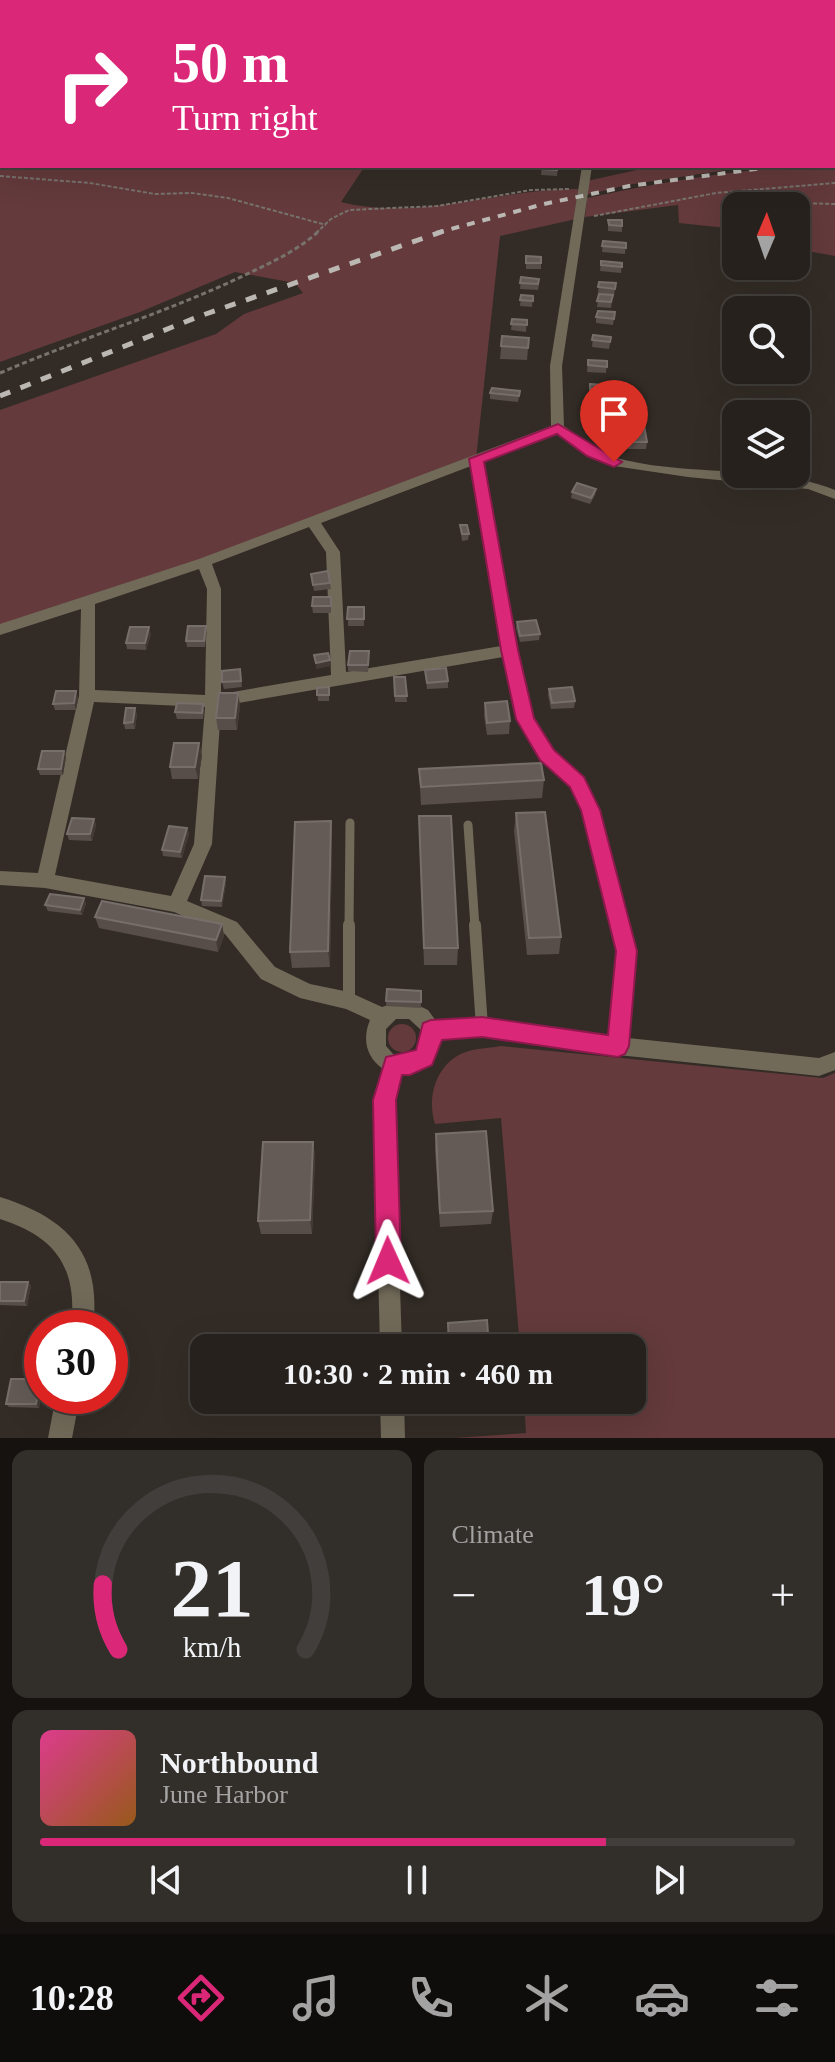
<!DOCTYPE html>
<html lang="en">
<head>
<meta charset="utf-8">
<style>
  :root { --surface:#26211c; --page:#322e29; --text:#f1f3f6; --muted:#a4a3a3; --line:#423e3b; --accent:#db2777 }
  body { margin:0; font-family:"Times New Roman",serif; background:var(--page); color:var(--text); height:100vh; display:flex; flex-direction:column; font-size:30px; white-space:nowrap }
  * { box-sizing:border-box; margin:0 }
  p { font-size:26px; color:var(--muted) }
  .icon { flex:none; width:44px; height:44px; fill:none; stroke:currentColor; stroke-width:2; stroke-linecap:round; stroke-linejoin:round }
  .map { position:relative; height:1438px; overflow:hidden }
  .panel { display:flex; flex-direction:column; gap:12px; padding:12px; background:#15120f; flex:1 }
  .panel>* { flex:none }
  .hud { position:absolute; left:0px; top:0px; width:836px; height:168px; box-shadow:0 8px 32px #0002,0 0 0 2px var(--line); background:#db2777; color:#fff; overflow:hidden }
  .needle { width:52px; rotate:2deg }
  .tools { position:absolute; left:722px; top:192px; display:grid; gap:16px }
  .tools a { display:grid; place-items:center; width:88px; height:88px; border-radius:16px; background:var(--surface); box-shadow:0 8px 32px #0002,0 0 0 2px var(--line); font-size:40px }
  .speed { position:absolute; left:24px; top:1310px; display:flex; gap:16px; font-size:40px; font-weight:700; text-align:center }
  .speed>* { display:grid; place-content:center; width:104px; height:104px; border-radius:50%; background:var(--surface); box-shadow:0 8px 32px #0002,0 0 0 2px var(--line); line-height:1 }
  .speed .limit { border:12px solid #d22; background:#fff; color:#111 }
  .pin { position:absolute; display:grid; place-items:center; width:68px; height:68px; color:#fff; margin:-82px -34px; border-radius:50% 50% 50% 0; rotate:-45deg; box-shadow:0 0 8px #0007 }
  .pin .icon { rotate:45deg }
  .me { position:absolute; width:88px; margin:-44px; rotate:359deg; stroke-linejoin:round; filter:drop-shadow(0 0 6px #0008) }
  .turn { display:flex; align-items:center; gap:28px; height:168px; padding:0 40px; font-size:36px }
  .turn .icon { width:104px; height:104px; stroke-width:2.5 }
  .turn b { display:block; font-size:56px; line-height:68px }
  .big { font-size:60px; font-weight:600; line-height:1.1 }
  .panel .tile { flex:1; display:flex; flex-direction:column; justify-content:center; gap:12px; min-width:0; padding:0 28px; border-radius:16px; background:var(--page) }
  .panel .dial { align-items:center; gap:0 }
  .dial svg { height:208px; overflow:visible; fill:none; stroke:var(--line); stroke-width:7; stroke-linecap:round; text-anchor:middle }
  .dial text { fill:var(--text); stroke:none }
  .song { display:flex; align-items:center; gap:24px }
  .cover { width:96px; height:96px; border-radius:12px; background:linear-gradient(135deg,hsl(330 70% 55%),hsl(30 70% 35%)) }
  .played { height:8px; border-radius:4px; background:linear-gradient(90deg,var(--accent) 75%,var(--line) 75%) }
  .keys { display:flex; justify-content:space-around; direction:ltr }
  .heat { display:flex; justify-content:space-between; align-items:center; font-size:44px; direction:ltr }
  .panel .tiles { flex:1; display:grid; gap:12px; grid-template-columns:1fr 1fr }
  .tile:last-child { grid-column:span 2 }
  .trip { position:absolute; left:190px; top:1334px; width:456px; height:80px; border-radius:16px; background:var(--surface); box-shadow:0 8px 32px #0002,0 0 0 2px var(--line); font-weight:600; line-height:80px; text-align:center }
  .menu { display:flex; height:128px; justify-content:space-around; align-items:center; background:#0f0d0b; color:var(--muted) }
  .menu .icon { width:56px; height:56px }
  .menu .active { color:var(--accent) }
  .menu b { font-size:36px; color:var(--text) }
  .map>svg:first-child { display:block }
</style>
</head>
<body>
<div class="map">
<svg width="835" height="1438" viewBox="0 0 835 1438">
  <rect width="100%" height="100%" fill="#332c26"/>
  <path fill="#643a3c" d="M0,0h520l-518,2v164h363l-24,36c78,20 158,-14 237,-13l-2,30 -76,17 -24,223 -114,45 -362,126v-220l216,-76 28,-20 59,-21 -8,-10 -60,-11 -95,40 -140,50z
    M835,58v198l-39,-7v-43h-60v23l-57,-6 -1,-18 -93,12 2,-19c80,-17 165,-32 247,-32z
    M655,166h98l-126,19 -45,11v-14z
    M388 1038a14 14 0 1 1 28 0a14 14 0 1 1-28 0Z
    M501,1046l322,32 12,-5v365h-380l71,-5 -2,-33h108v-52h-112l-19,-230 -66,6c-9,-28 2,-64 34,-73 10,-3 21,-3 32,-5z"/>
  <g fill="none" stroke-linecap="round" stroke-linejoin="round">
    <path stroke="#77726c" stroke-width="2" stroke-dasharray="4 2" stroke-linecap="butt" d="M0,176l90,7 65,11 37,-1 36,5 98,27
      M742,193l57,10 36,1
      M594,216l122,-23 119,-10
      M316,233l15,-14 18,-9 88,-4 94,-16 38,-1"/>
    <path stroke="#77726c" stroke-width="3" stroke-dasharray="5 3" stroke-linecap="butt" d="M0,373c81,-35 166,-60 245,-98 27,-13 52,-24 74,-44"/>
    <path stroke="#716a59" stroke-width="9" d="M468,825l7,102
      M349,927l1,-104"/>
    <path stroke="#716a59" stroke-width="12" d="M475,925l7,102
      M349,1001v-76"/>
    <path fill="#716a59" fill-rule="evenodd" d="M834,20h1v6h-1z
      M582,166h10l-30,200 2,60c17,12 33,27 53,32 69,19 152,6 218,32v9l-27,-10 -120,-12 -74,-11 -27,-10 -30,-23 -74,28 34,189 16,68 20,33 30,26 16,33 36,141 -7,87 191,20 16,-6v18l-16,6 -201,-21 -136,-19 -41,2c-3,23 -18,37 -40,37l-7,25 8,248h-22l-6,-248 9,-31c-17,-12 -21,-30 -13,-49l-24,-11 -46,-11 -39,-19 -36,-45 -51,-22 -129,-24 -45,-3v-14l38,2 41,-177 2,-87 -81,26v-11l199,-65 352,-133 -1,-60zM471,466l30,180 -155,26 -6,-120 -19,-29zM309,527l17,25 5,123 -110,19v-105l-9,-25zM199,569l8,20 -2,106 -110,-5v-86zM503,657l14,62 24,40 30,27 12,24 34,141 -8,85 -127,-18 -46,3 -8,-11 -17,-8h-14l-15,5 -33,-15 -39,-8 -35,-17 -38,-45 -50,-21 25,-57 9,-138zM94,702l111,5 -11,137 -23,52 -116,-21zM396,1019h13l11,10v17l-10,10 -16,-1 -8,-9v-17z
      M0,1197c68,21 102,57 93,131h-22c7,-59 -14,-91 -71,-109z
      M56,1396h24l-8,42h-24z
      M380,1400h24l1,38h-24z"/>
    <path stroke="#bbb7b2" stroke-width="4" stroke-dasharray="8 8" stroke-linecap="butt" d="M436,233l108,-29 85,-18 149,-20"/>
    <path stroke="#bbb7b2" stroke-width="5" stroke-dasharray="11 11" stroke-linecap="butt" d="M0,396l200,-80 244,-85"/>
  </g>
  <path fill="#574d49" d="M609,0h20v2h-20z
    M542,166h16l-1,10 -16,-1z
    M608,220l14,6v6l-14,-1z
    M603,241l23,2 -1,11 -23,-2z
    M526,256l15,1v12h-15z
    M601,261l21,2 -1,10 -21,-2z
    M521,277l18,8 -1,5 -18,-1z
    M599,282l17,1 -2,12 -16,-2z
    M599,294l14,1 -2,13 -14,-1z
    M521,295l12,1 -1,11 -12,-1z
    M615,312l-2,13 -17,-2v-6z
    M512,319l15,1 -1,12 -15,-2z
    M593,335l18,2 -2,12 -17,-2z
    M502,336l27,2 -2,22 -27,-1z
    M588,360l19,1 -1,12 -19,-1z
    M590,384l31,7v6l-32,-1z
    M520,391l-2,11 -28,-3v-6z
    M632,425l15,17 -1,7h-18l-2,-11 1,-6 4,-1z
    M596,489l-1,6 -5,9 -19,-6 1,-6z
    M460,525l9,9 -1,6 -6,1z
    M311,574l19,9 1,6 -17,2z
    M331,597v16h-18l-1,-7z
    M348,607h16v19h-16z
    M517,622l23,12 -1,6 -19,2 -4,-14z
    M207,632l-2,15h-18l-1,-6z
    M151,634l-5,16 -19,-1 -1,-6z
    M369,651l-1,21 -20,-1v-6z
    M425,670l23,11v7l-21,1z
    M241,676l1,11 -18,2 -2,-7z
    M394,677h11l2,25h-12z
    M317,688l12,5v8h-11z
    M549,689l26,12 -1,7 -23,1 -3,-14z
    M238,693l2,13 -3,24h-19l-2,-12z
    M78,697l-2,13h-21l-2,-6z
    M485,703l25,18 -1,13 -22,1 -3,-20z
    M203,704l1,6 -1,9h-26l-2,-7z
    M137,714l-2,15h-10l-1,-6z
    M199,743l3,13 -4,23h-26l-2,-12z
    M64,751l2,6 -3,18h-23l-2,-6z
    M419,769l125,11 -2,18 -121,7z
    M516,813l45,124 -2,17 -32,1 -13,-124z
    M419,816l39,132 -1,17h-33z
    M94,819l2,6 -4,16 -23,-1 -2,-6z
    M331,821l1,18 -2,128 -38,1 -2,-16z
    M187,828l2,6 -7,24 -19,-2 -1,-6z
    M225,877l1,6 -4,24 -20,-1 -1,-6z
    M84,898l2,6 -4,11 -34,-4 -3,-6z
    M95,917l127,7 2,12 -6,16 -119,-24z
    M387,989l34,2v17l-35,-2z
    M436,1134l57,77 -2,13 -51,3 -5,-78z
    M313,1142l2,14 -3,78h-51l-3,-13z
    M0,1282h28l3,4 -4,20 -27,-1z
    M41,1379l1,2v12l-3,15 -30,-1 -3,-3z
    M452,1400h42v3l-1,7 -40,3z"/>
  <path fill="#433a35" d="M149,627l2,7 -5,16 -1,-7z
    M330,660l1,6 -15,3v-6z
    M76,691l2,6 -2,13 -2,-7z
    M238,693l2,13 -3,24 -2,-12z
    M135,708l2,6 -2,15 -2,-7z
    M199,743l3,13 -4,23 -3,-12z
    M64,751l2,6 -3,18 -2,-6z
    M94,819l2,6 -4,16 -2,-7z
    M331,821l1,18 -2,128 -2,-16z
    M187,828l2,6 -7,24 -2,-6z
    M225,877l1,6 -4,24 -1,-6z
    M84,898l2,6 -4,11 -2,-5z
    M222,924l2,12 -6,16 -2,-12z
    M313,1142l2,14 -3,78 -2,-14z
    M28,1282l3,4 -4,20 -3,-5z
    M41,1379l1,2v12l-3,15 -3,-4z"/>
  <path fill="#645b57" stroke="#766e6a" stroke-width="2" d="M688,0h12v2h-11z
    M542,166h16l-1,4 -15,-1z
    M608,220h14v6l-13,-1z
    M603,241l23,2v5l-24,-2z
    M526,256l15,1v6h-15z
    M601,261l21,2v4l-21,-2z
    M521,277l18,2 -1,5 -18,-1z
    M599,282l17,1 -1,6 -17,-2z
    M599,294l14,1 -2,7 -14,-1z
    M521,295l12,1v5l-13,-1z
    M598,311l17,1 -1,7 -18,-2z
    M512,319l15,1v5l-16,-1z
    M593,335l18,2 -1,5 -18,-2z
    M502,336l27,2 -1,10 -27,-2z
    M588,360l19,1v6l-19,-2z
    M590,384l31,2v5l-31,-2z
    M492,388l28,3 -1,5 -29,-3z
    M632,425h12l3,17h-18l-2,-10 6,-1z
    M577,483l19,6 -5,9 -19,-6z
    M460,525h7l2,9h-7z
    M328,571l2,12 -17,2 -2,-11z
    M313,597h18v9h-19z
    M348,607h16v12h-17z
    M536,620l4,14 -20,2 -3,-14z
    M188,626h18l-2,15h-18z
    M130,627h19l-4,16h-19z
    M350,651h19l-1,14h-20z
    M328,653l2,7 -14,3 -2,-8z
    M446,668l2,13 -21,2 -2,-13z
    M240,669l1,12 -19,1v-11z
    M394,677h11l2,19h-12z
    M329,687v8h-12v-7z
    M572,687l3,14 -23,2 -3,-14z
    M56,691h20l-2,12 -21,1z
    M219,693h19l-3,25h-19z
    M507,701l3,20 -23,2 -2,-20z
    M177,703l26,1 -1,9 -27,-1z
    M126,708h9l-2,14 -9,1z
    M174,743h25l-4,24h-25z
    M42,751h22l-3,18h-23z
    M541,763l3,17 -123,7 -2,-18z
    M545,812l16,125 -32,1 -13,-125z
    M419,816h32l7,132h-34z
    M72,818l22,1 -4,15h-23z
    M331,821l-3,130 -38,1 5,-130z
    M169,826l18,2 -7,24 -18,-2z
    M205,876l20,1 -4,24 -20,-1z
    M50,894l34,4 -4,12 -35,-5z
    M102,901l120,23 -6,16 -121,-23z
    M387,989l34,2v11l-35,-1z
    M486,1131l7,80 -53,2 -4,-79z
    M263,1142h50l-3,78 -52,1z
    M0,1282h28l-4,19h-24z
    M487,1320l2,28h-40l-1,-25z
    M11,1379h30l-5,25h-30z
    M453,1400h41v3l-40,3z"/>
  <path fill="#db2777" stroke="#8e194d" stroke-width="2" d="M558,424l64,38 -8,5 -27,-11 -30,-22 -73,28 34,188 16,68 20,32 30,27 16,33 37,141 -8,95 -4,8 -7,3 -136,-20 -40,3 -10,25 -22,10h-8l-6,25 5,161 -4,8 -9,4 -8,-4 -4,-8 -3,-161 13,-43 30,-7 7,-27 8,-3 51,-3 126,18 8,-84 -35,-141 -11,-23 -30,-27 -24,-41 -15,-69 -32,-191z"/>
</svg>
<div class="tools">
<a><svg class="needle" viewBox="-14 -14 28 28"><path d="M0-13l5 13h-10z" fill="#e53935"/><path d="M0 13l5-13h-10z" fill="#a4a3a3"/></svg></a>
<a><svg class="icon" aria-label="search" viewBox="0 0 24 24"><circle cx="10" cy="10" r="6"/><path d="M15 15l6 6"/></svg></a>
<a><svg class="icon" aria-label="layers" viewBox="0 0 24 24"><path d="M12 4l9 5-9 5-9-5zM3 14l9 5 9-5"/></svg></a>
</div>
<div class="speed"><div class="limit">30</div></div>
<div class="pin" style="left:614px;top:462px;background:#d93025"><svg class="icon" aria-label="arrive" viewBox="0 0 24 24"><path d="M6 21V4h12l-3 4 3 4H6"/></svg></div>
<svg class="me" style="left:388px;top:1261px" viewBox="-20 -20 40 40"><path d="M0-17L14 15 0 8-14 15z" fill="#db2777" stroke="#fff" stroke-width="4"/></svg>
<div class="trip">10:30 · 2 min · 460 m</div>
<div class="hud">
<div class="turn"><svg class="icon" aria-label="right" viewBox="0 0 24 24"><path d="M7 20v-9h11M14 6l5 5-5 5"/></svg><div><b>50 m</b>Turn right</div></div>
</div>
</div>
<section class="panel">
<div class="tiles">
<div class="tile dial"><svg viewBox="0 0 100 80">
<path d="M14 69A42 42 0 1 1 86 69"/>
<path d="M14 69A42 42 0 0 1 8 44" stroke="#db2777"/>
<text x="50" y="56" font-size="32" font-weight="700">21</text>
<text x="50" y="72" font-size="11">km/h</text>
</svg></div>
<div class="tile"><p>Climate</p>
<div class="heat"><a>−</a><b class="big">19°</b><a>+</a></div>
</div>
<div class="tile">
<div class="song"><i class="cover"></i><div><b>Northbound</b><p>June Harbor</p></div></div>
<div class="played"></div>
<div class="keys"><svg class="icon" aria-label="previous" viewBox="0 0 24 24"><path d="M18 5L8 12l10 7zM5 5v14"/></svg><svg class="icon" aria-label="pause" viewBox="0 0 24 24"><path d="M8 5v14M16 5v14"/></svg><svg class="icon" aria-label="next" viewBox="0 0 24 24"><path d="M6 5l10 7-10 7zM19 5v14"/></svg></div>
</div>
</div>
</section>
<nav class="menu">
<b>10:28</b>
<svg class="icon active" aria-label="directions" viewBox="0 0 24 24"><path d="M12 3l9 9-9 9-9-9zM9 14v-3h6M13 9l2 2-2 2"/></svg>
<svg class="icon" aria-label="music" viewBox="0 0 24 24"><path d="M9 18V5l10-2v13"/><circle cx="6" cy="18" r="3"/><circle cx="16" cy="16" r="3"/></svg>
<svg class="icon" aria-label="phone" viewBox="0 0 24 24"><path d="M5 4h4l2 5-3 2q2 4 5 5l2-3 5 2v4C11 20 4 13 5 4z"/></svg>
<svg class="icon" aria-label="climate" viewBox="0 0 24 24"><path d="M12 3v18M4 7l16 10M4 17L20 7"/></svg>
<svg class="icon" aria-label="car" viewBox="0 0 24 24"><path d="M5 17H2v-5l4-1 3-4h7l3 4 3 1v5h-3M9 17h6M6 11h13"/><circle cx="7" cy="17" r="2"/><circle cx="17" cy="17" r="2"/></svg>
<svg class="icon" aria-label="filters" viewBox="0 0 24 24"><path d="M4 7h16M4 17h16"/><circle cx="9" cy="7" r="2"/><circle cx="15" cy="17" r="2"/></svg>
</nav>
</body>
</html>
